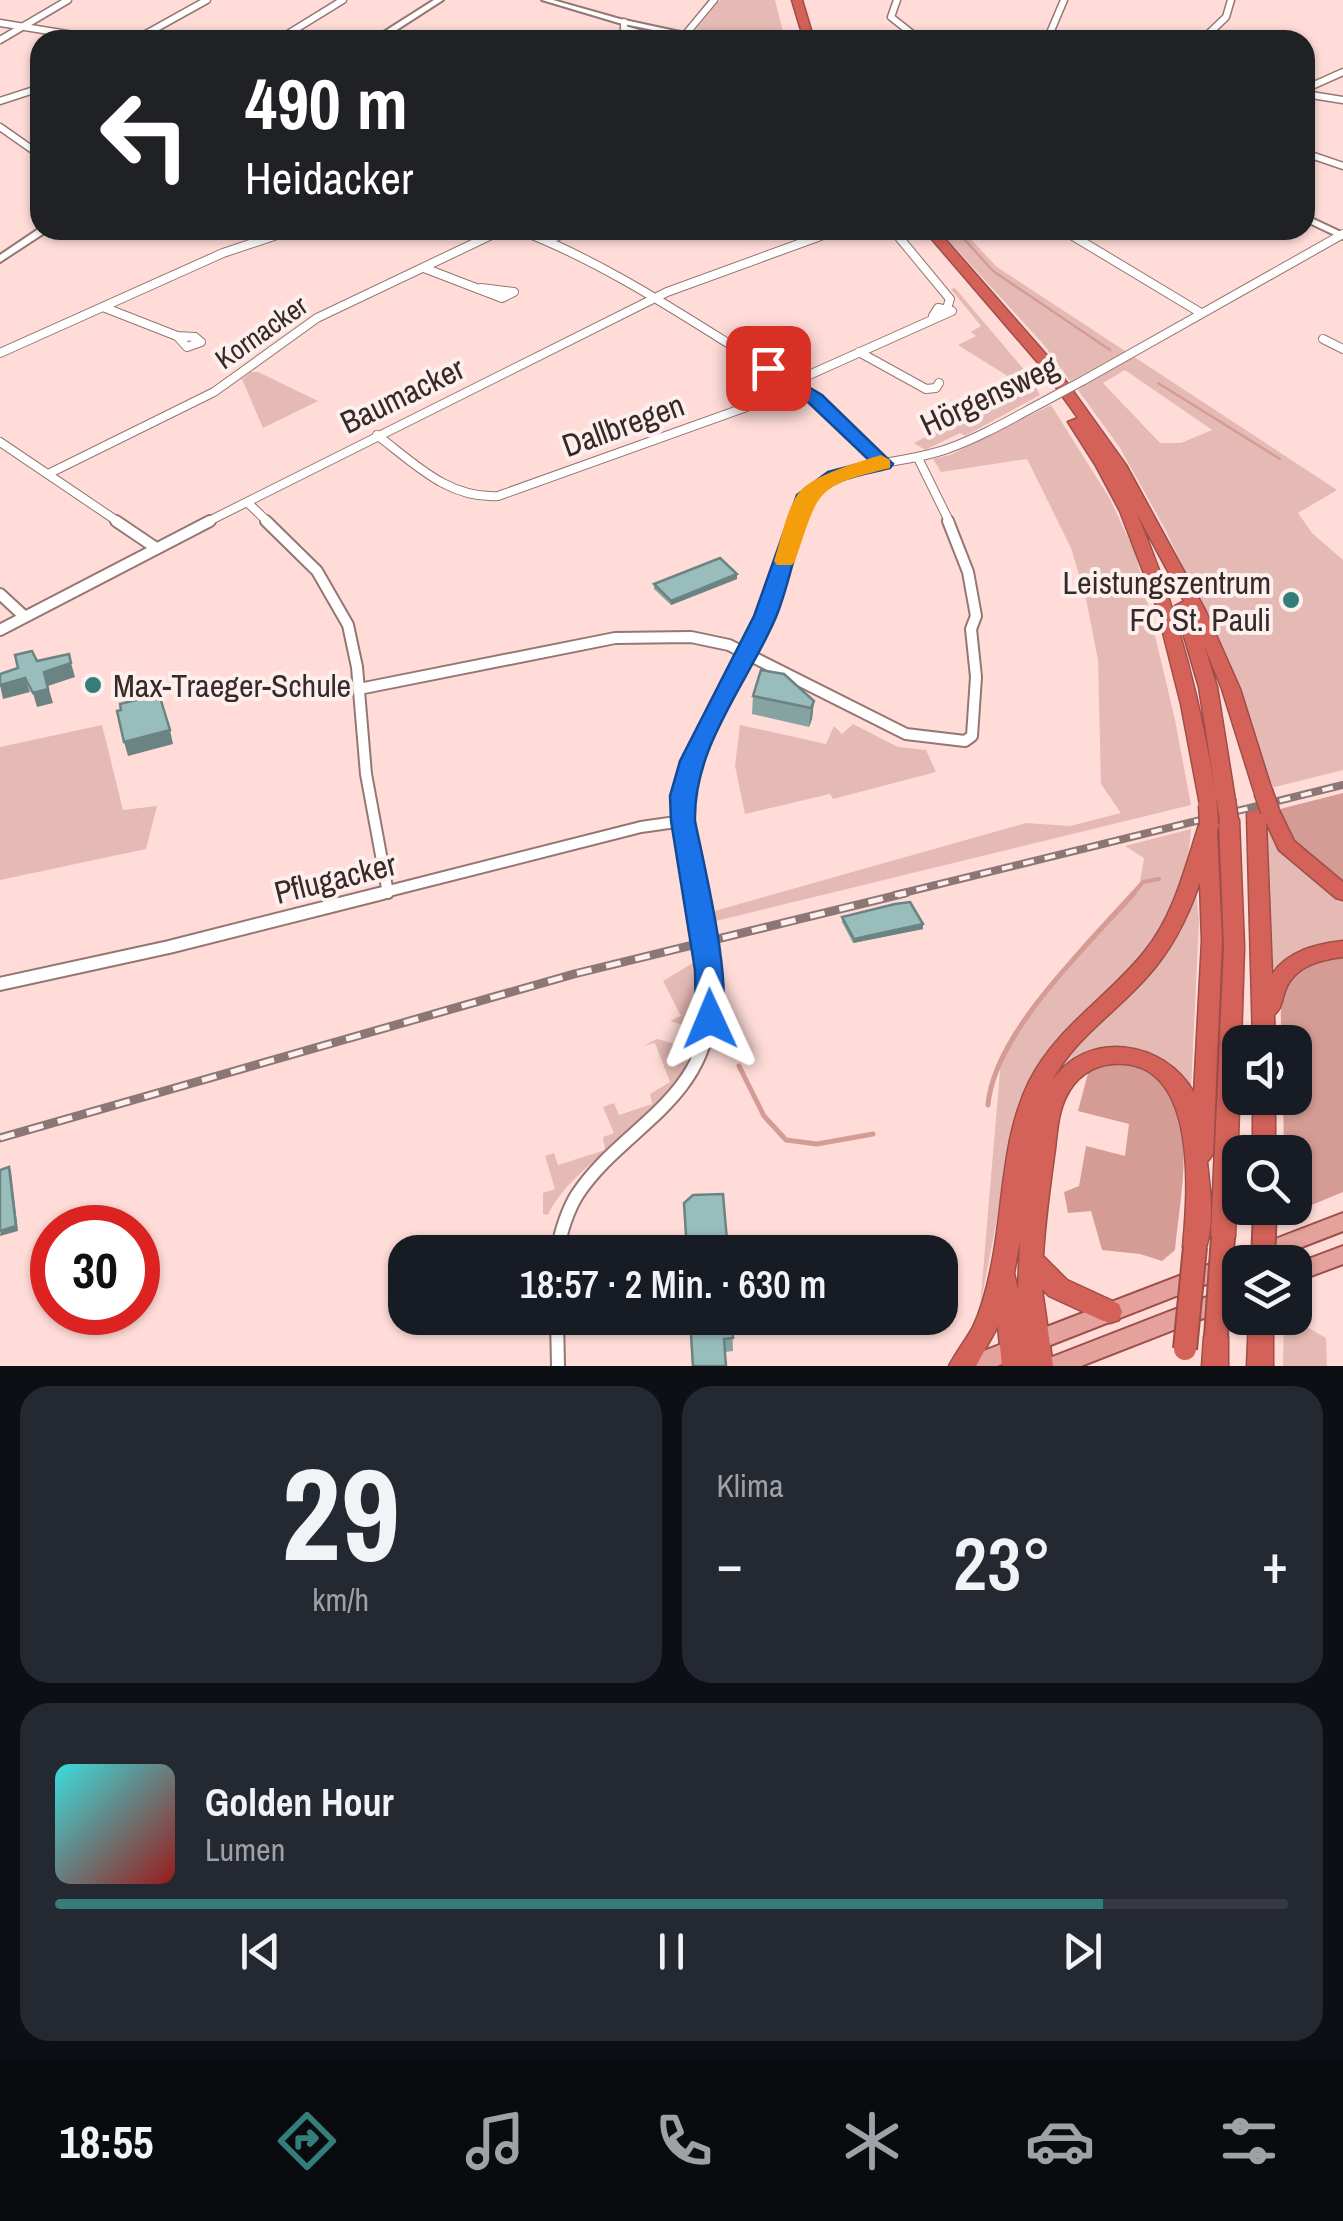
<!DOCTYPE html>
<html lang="de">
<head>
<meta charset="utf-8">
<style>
  :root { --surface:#171b24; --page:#242831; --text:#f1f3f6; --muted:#9ea1a6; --line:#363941; --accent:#347d7b }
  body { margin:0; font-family:"Archivo Narrow",sans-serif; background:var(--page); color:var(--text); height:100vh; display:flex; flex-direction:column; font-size:38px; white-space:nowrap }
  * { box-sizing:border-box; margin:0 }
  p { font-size:32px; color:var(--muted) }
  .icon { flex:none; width:55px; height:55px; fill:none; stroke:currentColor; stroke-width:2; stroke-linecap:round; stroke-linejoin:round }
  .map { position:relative; height:1366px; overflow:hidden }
  .side { display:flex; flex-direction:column; gap:20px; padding:20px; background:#0d0f14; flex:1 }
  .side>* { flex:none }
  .top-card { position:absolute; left:30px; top:30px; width:1285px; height:210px; border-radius:30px; box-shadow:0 2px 8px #0004; background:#202124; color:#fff; overflow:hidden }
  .controls { position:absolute; left:1222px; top:1025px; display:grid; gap:20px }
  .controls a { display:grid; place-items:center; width:90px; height:90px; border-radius:20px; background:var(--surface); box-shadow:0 2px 8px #0004; font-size:50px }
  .speed { position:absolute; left:30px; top:1205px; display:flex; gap:20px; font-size:50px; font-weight:700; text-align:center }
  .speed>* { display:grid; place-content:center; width:130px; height:130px; border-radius:50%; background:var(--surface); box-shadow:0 2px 8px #0004; line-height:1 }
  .speed .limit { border:15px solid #d22; background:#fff; color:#111 }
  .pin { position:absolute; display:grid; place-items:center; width:85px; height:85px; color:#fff; margin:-42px; border-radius:20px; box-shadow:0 5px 15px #0006 }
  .me { position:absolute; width:110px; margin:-55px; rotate:359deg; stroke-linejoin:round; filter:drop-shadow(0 0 8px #0008) }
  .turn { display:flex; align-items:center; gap:35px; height:210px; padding:0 50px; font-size:45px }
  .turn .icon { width:130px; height:130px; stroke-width:2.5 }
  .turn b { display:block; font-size:70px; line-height:85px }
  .big { font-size:75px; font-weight:600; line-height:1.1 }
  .side .widget { flex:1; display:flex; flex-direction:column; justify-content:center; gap:15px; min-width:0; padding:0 35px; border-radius:30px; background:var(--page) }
  .side .dial { align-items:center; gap:0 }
  .dial b { font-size:130px; line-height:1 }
  .song { display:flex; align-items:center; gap:30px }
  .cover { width:120px; height:120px; border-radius:15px; background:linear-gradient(135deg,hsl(180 70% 55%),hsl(0 70% 35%)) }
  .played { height:10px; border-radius:5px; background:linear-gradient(90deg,var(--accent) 85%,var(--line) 85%) }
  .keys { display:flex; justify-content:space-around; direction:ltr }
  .heat { display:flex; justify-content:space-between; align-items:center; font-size:55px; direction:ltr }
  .side .tiles { flex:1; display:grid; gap:20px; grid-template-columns:1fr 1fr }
  .widget:last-child { grid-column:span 2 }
  .trip { position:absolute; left:388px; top:1235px; width:570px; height:100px; border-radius:30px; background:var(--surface); box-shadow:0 2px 8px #0004; font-weight:600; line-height:100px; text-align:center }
  .menu { display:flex; height:160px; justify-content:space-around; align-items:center; background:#090b0e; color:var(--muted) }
  .menu .icon { width:70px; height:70px }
  .menu .current { color:var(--accent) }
  .menu b { font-size:45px; color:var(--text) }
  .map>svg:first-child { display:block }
</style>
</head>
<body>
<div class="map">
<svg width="1343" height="1366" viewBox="0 0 1343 1366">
  <rect width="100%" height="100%" fill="#ffdcd8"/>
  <path fill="#e5bab4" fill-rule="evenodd" d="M720,0h55l10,40h-51l-36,-6 -3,-3z
    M939,230h23l35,37 340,223 -39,23 14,20 31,27v210l-72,18 -51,-143 -55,-116 -45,-81 -42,-58 21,-17h-13l-16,8 -26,-36zM1125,370l87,60 -31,13h-21l-57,-60z
    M955,288l76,90 9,17 -75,41 -5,-3 -35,17 -11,-7 67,-35 -6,-8 39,-20 -56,-35 18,-9 -5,-4 10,-6 -30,-37z
    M251,372h7l60,29 -55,27 -21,-49z
    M1051,405l59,94 26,56 39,165 16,85 -479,117 -1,-10 315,-89 44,3 51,-13 -20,-29 -3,-124 -12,-61 -15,-51 -44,-89 -86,13 -8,-13 17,-4z
    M853,724l45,23 28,3 10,22 -103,27 -3,-5 -85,20 -10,-48 5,-41 86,19 8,-18 8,8z
    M102,725l21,85 34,-4 -11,43 -146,31v-133z
    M1266,824l77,74v46l-44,6 -27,20z
    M1191,829c-2,44 -22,104 -53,135 -53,51 -90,67 -119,140l-39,203 21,-248 22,-39 62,-78 55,-60 4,-24 -19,-12z
    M1196,892l3,29 -8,169 -13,-15 -88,-23 -19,9 -14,15 -4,-2 124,-139z
    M696,961l4,33 -2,31 -5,3 -23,-7 11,-5 -18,-35z
    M657,1039l33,9c-10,71 -113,105 -142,167l-5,-1v-21l12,-4 -10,-33 9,-3 4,12 47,-15 -2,-13 11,-4 -11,-26 11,-4 5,12 33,-11 -2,-10 20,-12 -15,-39 -12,3z
    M1299,1295l8,32 19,11 1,28h-44l1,-48h11v-22z"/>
  <path fill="#d59c95" d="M1343,793v94l-48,-41 -19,-36z
    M1343,955v237l-58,24v-8h10v-56h-11l-1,-54h12v-56h-14c-1,-59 0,-75 62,-87z
    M1109,1063c102,5 72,119 66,187l-13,11 -22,-7 -38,-4 -11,-39 -23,2 -4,-21 15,-6 7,-40 39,10 4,-32 -51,-13 11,-42z"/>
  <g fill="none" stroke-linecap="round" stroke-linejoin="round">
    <path stroke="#d59c95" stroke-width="2.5" d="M956,230l37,41 117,79
      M1158,383l122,76"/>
    <path stroke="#d59c95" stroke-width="4" d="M1132,895l11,-13 16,-3"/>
    <path stroke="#d59c95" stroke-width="5" d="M739,1066l25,50 22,24 31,4 56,-10
      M988,1105c6,-72 99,-159 146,-212"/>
    <defs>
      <path id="minor-far3" d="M897,0l-6,17 29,23
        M624,22v7l41,11
        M0,23l104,17
        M389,33l32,7
        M685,35l29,-35
        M0,40l68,-40
        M135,40l72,-40
        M278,40l65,-40
        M1047,40l17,-40
        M1202,40l24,-23 5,-17
        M1305,89l38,-17
        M1305,94l38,6
        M0,101l40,-13
        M0,127l40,28
        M1305,153l38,13
        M288,231l4,-1"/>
      <path id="minor-far2" d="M520,230c77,30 144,73 214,117 54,35 107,67 149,117
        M893,230l57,69 -3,9
        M1063,230l138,83
        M548,240l25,-10
        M424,268l78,30 12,-6 -33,-4
        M103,307l74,29
        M177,336l18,1 6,5 -14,5z
        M1323,339l20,10
        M859,352l67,37 10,-1 3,-5
        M0,353l223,-100 69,-23
        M1084,380l259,-146
        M377,435c37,28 71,64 121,61l285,-102 17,-15 152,-68 -14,-3 -5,8
        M0,442l120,81
        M918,458l32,65
        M48,474l166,-82 103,-74 185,-88
        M247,502l22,21
        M205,523l462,-231 170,-62
        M794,523c24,-66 97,-54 153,-74 34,-12 66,-31 98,-48"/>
      <path id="minor-far1" d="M116,521l40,27
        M266,521l51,50 31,54 9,42 9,107 22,119
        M0,594l25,23
        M0,630l210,-109
        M359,689l256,-51 76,-1 38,8 177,89 59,7 7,-5 4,-59 -5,-48 5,-13 -8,-44 -20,-51
        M373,895l268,-68 42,-6
        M695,895c-29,-134 9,-147 62,-258 18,-37 25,-77 38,-116"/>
      <path id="minor" d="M0,984l169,-37 214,-54
        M557,1252c4,-21 9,-39 20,-57 42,-64 120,-90 132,-174 7,-42 -5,-87 -14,-128
        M557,1318l1,48"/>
      <path id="tertiary" d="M542,0h11l67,19 97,21h-15l-83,-17z
        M1305,215l38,18v6l-38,-18z"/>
      <path id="secondary" d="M434,0h9l-62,40h-10z
        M40,228l9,2 -49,32v-7z"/>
      <path id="primary" d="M1343,1213v18l-80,31h-23v9l-243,95h-37l3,-7z
        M1343,1246v18l-48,18v-18z
        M1240,1284v20l-159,62h-37l3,-7z"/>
      <path id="motorway" d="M792,0h10l12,40h-10z
        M924,230h13l113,129 76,106 79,145 35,79 32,102 -2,5h-14l-2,-5 -32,-102 -18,-44 13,42 18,113 -2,5h-14l-2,-5 -2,10h-14l-20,-106 -25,-99 -36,-94 -24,-45 -28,-44 10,-4 -38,-53zM1136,512l48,89 -9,5 24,81 17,109c-16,-98 -40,-192 -80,-284z
        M1270,804l7,2 17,35 49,41v18l-7,-2 -57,-48 -13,-28 6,152c17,-23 43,-30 71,-33v16c-25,3 -51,10 -59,37 -3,10 -3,15 -10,21l1,27h-22l-6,-228 2,-5h13z
        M1229,813l7,2 3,5 5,127 -9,290 -4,8 -8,3 -8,-3 -4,-8 13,-290 -5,-127 3,-5z
        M1209,818l7,2 3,5 -2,6 5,110 -9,213 -6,8c3,29 9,65 -4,93l-8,3 -8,-3 -4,-8c5,-55 16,-188 -69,-183 -22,1 -39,14 -48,33 -8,16 -9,35 -11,52 -5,36 -10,71 -12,107l24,24 52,24 3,8 -3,8 -9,3 -9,-3 -52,-24 -7,-7 11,77h-51l-4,-40 -22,40h-27c7,-14 17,-26 24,-39 9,-19 14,-39 18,-59 13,-61 10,-129 38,-186 27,-55 79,-84 116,-131 29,-36 40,-83 54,-126l3,-5zM1200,882l2,59 -8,152c-29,-53 -109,-65 -143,-10 21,-43 64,-70 95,-105 26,-28 42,-61 54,-96zM1020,1241l-2,49 -4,-17z
        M1253,1098h22v54h-22z
        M1249,1318h24v48h-26z
        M1216,1325l9,4 3,8v29h-26l2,-29 3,-8z"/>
    </defs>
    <use href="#minor-far3" stroke="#957672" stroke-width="9"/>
    <use href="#minor-far2" stroke="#957672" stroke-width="10"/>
    <use href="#minor-far1" stroke="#957672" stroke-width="14"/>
    <use href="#minor" stroke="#957672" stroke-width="16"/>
    <use href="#tertiary" stroke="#957672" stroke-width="4"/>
    <use href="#secondary" stroke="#957672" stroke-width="4"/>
    <use href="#primary" stroke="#9d4e48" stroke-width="4"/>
    <use href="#motorway" stroke="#9d4e48" stroke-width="3"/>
    <use href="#minor-far3" stroke="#fff" stroke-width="6"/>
    <use href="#minor-far2" stroke="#fff" stroke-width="8"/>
    <use href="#minor-far1" stroke="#fff" stroke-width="10"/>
    <use href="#minor" stroke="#fff" stroke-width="12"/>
    <use href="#tertiary" fill="#fff" fill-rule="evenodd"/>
    <use href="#secondary" fill="#fff" fill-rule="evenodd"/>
    <use href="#primary" fill="#e5a19b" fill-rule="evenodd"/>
    <use href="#motorway" fill="#d46259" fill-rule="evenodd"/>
    <defs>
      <path id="rail-far1" d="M895,895l448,-110"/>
      <path id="rail" d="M0,1138l574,-164 332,-81"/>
    </defs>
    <use href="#rail-far1" stroke="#8d7774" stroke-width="8"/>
    <use href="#rail" stroke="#8d7774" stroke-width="9"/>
    <use href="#rail-far1" stroke="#fdefed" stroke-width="4" stroke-dasharray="11" stroke-linecap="butt"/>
    <use href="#rail" stroke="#fdefed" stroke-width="5" stroke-dasharray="15" stroke-linecap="butt"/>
    <defs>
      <path id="minor-bridge" d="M1045,401l39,-21"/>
      <path id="motorway-bridge-far1" d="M1263,791l7,20
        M1226,800l3,20
        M1208,805l1,20"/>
      <path id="motorway-bridge" d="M1263,1262l2,-54
        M1216,1337l7,-100
        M1185,1349l10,-102"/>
    </defs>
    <use href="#minor-bridge" stroke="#957672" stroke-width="10" stroke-linecap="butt"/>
    <use href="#motorway-bridge-far1" stroke="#9d4e48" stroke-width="21" stroke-linecap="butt"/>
    <use href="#motorway-bridge" stroke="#9d4e48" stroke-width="26" stroke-linecap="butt"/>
    <use href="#minor-bridge" stroke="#fff" stroke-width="8"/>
    <use href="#motorway-bridge-far1" stroke="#d46259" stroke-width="18"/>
    <use href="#motorway-bridge" stroke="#d46259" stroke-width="22"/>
  </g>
  <path fill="#84a3a1" d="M737,579l-66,26 -17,-16v-5z
    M753,696l61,5 -2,18 -3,8 -57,-13z
    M842,917l81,7v5l-70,14 -11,-21z
    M689,1318h43l1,33 -8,1 1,14h-34z"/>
  <path fill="#6b8483" d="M737,574v5l-66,26v-4z
    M71,663l4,14 -27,9 5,17 -16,4 -4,-14 11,-21z
    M25,678l5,14 -27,7 -3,-14z
    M814,701l-2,18 -3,8 2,-19z
    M170,730l3,14 -45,12 -4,-14z
    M923,924v5l-70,14 1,-4z
    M9,1167l2,4 7,60 -18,5z"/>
  <path fill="#99bdbb" stroke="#6b8483" stroke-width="2.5" d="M720,558l17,16 -66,27 -17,-17z
    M32,651l5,10 32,-7 2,9 -27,9 4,17 -15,4 -8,-15 -25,7v-11l18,-6 -3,-13z
    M761,670l23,4 30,27 -3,7 -58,-12z
    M159,694l11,36 -46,12 -7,-31 4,-1 -1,-6z
    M910,902l13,22 -69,15 -12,-22 53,-13z
    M9,1167l7,59 -16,5v-61z
    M723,1194l5,58h-41l-3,-49 9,-8z
    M690,1318h42l1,20 -9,1 2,27h-33z"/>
  <path fill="#1a73e8" stroke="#114b97" stroke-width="2.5" d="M768,363l54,32 71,69 -3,4c-23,6 -62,10 -75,33 -19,35 -24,80 -39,116 -28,66 -83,129 -81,204 8,40 41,174 24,206l-9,3 -10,-3 -4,-8 -1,-49 -24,-149 -1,-25 10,-35 74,-145 43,-121 31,-23 42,-11 -61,-58 -47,-31 -3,-4z"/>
  <path fill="#f59e0b" d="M881,455l9,5v8c-76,19 -70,20 -95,93l-3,4h-15l-3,-4c7,-21 12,-50 24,-67 13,-19 64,-33 83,-39z"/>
  <g fill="#347d7b" stroke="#fdefed" stroke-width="4">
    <circle cx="1291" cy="600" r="10"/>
    <circle cx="93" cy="685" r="10"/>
  </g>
  <g text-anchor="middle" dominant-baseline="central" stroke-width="8" stroke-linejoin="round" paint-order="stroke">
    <g font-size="28" fill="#362a28" stroke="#fdefed">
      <text transform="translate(261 332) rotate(-35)">Kornacker</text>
    </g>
    <g font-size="32" fill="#362a28" stroke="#fdefed">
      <text transform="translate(402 395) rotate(-26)">Baumacker</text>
      <text transform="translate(989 395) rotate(-25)">Hörgensweg</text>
      <text transform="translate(623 425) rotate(-20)">Dallbregen</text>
      <text transform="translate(335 878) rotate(-14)">Pflugacker</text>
    </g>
    <g font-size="32" fill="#362a28" stroke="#fdefed" text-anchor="end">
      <text x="1271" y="582">Leistungszentrum<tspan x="1271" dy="37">FC St. Pauli</tspan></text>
      <text x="113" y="685" text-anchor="start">Max-Traeger-Schule</text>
    </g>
  </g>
</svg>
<div class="controls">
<a><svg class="icon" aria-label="sound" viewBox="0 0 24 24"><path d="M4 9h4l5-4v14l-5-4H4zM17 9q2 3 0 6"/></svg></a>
<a><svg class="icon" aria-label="search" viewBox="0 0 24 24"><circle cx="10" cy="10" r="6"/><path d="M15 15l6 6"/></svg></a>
<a><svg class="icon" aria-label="layers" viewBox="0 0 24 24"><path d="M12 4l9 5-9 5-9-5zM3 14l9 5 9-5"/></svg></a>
</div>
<div class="speed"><div class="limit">30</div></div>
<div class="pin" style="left:768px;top:368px;background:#d93025"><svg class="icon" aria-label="arrive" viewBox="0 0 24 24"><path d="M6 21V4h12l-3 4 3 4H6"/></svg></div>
<svg class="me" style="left:710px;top:1019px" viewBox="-20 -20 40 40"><path d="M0-17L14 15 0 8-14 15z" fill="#1a73e8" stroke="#fff" stroke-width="4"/></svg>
<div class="trip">18:57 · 2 Min. · 630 m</div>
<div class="top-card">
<div class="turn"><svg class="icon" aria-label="left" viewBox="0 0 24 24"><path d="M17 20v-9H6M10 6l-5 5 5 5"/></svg><div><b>490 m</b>Heidacker</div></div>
</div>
</div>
<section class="side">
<div class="tiles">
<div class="widget dial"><b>29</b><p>km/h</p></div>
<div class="widget"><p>Klima</p>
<div class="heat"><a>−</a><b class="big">23°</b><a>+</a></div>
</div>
<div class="widget">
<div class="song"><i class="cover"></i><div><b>Golden Hour</b><p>Lumen</p></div></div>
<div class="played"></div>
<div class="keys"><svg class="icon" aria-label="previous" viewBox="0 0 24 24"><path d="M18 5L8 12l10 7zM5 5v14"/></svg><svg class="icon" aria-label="pause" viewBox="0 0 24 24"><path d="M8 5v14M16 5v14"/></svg><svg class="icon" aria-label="next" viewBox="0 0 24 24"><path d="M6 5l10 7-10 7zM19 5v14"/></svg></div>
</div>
</div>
</section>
<nav class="menu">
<b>18:55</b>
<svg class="icon current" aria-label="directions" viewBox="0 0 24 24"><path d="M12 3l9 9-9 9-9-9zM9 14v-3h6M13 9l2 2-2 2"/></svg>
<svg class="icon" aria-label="music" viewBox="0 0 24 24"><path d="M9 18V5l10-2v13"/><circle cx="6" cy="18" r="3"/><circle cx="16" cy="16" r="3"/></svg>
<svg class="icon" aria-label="phone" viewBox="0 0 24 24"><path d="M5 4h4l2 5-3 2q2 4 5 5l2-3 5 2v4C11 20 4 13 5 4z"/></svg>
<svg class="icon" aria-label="climate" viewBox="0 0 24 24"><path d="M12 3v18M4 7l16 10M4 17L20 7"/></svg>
<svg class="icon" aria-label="car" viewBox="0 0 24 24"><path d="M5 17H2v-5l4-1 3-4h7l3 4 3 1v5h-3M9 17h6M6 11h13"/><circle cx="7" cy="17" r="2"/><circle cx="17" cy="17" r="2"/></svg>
<svg class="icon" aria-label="filters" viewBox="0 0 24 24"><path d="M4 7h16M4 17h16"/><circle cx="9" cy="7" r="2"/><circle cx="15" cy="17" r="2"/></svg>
</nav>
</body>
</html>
